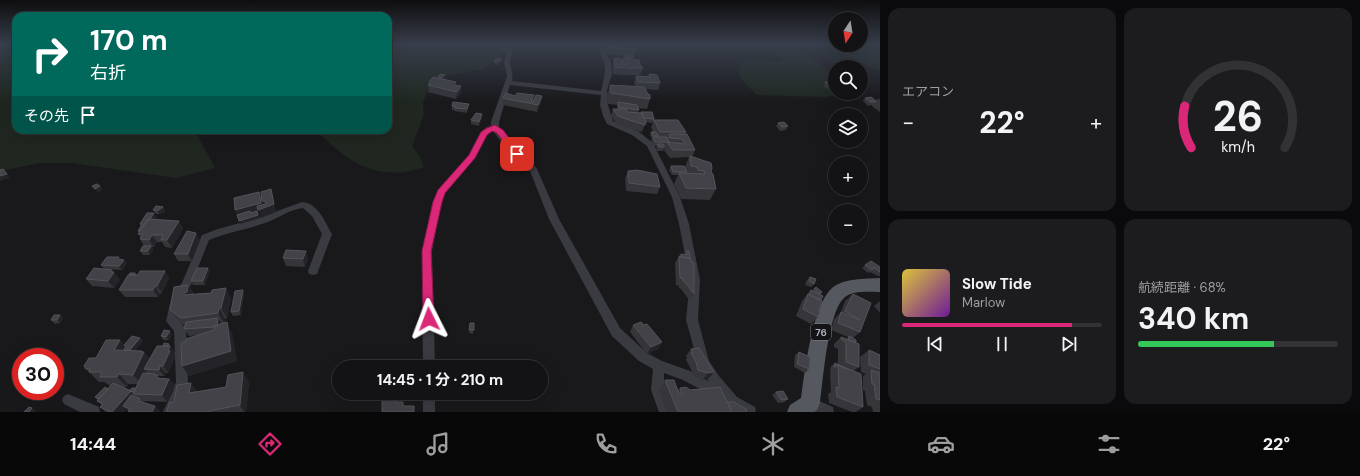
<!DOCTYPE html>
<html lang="ja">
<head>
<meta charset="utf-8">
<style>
  :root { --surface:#131315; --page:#1c1c1e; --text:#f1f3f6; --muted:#9d9ea0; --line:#323234; --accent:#db2777 }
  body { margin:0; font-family:"DM Sans","Noto Sans JP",sans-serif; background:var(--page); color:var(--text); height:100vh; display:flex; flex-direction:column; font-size:15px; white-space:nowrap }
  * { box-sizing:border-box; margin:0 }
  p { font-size:13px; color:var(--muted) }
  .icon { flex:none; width:22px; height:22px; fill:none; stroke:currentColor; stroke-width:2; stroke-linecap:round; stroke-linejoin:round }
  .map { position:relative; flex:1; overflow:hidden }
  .sheet { display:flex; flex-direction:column; gap:8px; padding:8px; background:#0a0a0c; width:480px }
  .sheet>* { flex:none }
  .guide { position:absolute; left:12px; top:12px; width:380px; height:122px; border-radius:12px; box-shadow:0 4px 16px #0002,0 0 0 1px var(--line); background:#00695c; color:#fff; overflow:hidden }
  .needle { width:26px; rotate:192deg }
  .controls { position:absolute; left:828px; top:12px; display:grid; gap:8px }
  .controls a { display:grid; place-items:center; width:40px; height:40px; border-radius:50%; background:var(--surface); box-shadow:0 4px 16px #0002,0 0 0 1px var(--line); font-size:20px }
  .speed { position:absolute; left:12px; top:348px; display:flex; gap:8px; font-size:20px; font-weight:700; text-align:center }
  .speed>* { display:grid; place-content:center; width:52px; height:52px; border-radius:50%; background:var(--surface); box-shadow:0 4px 16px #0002,0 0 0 1px var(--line); line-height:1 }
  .speed .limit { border:6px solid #d22; background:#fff; color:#111 }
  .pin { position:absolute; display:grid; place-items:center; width:34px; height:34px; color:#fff; margin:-17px; border-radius:8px; box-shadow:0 2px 6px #0006 }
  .me { position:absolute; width:44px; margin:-22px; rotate:357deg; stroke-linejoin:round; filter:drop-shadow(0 0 3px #0008) }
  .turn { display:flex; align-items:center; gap:14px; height:84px; padding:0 12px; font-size:18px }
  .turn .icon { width:52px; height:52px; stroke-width:2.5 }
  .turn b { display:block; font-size:28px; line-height:34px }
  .then { display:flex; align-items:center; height:38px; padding:0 12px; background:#0003; gap:8px; font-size:15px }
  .big { font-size:30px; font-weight:700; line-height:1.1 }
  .sheet .card { flex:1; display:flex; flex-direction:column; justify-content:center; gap:6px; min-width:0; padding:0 14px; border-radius:12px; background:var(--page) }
  .sheet .dial { align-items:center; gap:0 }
  .dial svg { height:104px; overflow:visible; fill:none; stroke:var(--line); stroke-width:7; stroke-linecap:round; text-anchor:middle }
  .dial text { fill:var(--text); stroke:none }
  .song { display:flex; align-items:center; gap:12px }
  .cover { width:48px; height:48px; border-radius:6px; background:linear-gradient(135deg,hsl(50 70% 55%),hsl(280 70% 35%)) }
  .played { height:4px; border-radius:2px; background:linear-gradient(90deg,var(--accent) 85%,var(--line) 85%) }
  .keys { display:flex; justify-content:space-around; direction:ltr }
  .heat { display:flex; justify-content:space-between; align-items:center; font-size:22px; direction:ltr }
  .charge { height:6px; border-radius:3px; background:linear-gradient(90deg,#34c759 68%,var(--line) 0) }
  .sheet .tiles { flex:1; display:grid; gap:8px; grid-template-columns:repeat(2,1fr) }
  .trip { position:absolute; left:332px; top:360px; width:216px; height:40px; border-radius:20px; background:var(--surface); box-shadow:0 4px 16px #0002,0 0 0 1px var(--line); font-weight:700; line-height:40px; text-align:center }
  .dock { display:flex; height:64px; justify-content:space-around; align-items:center; background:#080808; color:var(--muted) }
  .dock .icon { width:28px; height:28px }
  .dock .selected { color:var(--accent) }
  .dock b { font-size:18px; color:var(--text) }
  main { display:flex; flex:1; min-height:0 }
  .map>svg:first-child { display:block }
</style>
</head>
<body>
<main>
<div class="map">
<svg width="880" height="412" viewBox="0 0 880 412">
  <rect width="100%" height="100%" fill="#19191c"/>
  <path fill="#1f2720" d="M0,44h16v86h176l6,6 17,32 -39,10 -104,-15h-32l-40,8z
    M388,44h109l5,11 -18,14 -53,9 -8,25 1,12 -12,31 8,11 4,10c-46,16 -77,-5 -108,-37h72z
    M754,44h39l30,23 12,13v13h6v1l-15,3 -69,-2 -18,-18v-10l9,-9 24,4 13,-2 -18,-11z
    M832,44h48v27l-40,-20z"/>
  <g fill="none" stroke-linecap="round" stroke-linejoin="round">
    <path fill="#3a3b41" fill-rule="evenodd" d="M499,44h6l3,4 -1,-4h6c2,6 -2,11 -3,17 0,7 4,13 2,20l89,10c6,-25 6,-24 -5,-47h6l9,19 1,11 -5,16 1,15 5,16 25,10 15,12 27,54 9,27 11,56 -2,40 11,41 10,15 18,21 18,10 1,5c-16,0 -22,0 -33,-13l-2,1 -4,-2 -34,-18 -19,-7v17l7,22h-12l-8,-22 2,-21 -14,-8 -27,-25 -63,-117 -19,-48 -8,-3 -29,-37 -6,4 -12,23 -30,35 -4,9 -9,49 3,116h-12l-1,-116 11,-49 5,-12 31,-35 12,-23 6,-5 4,-1v-4l16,-46 -3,-14 3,-10 -5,-2zM510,85l91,10 -1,10 3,11 4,8 25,11 15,11 25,51 7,27 11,56 -4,40 12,43 11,18 -19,-10 -28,-10 -15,-8 -27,-25 -61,-109 -22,-50 -1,-2 -8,-3 -29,-36v-6z
      M302,202c16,1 23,20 30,32l-15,40 -4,1 -4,-1 -1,-3 14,-37 -10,-18 -9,-8c-12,1 -23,9 -35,14 -19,7 -40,10 -59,18l-18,45 -9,12 -4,22 8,10 2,53 -3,11 -9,19h-13l10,-21 3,-9 -2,-51 -8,-10 6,-26 10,-12 20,-48 16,-6 43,-12z
      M423,393h12v19h-12z
      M68,394l31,13 1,5h-20l-16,-8 -2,-4 2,-4z
      M810,397l23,10 1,5h-19l-9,-5 -2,-4 2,-4z"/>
    <path fill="#565860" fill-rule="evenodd" d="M880,278v14c-11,0 -28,-2 -36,6 -16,14 -21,83 -24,105l-3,7 -3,2h-27l3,-7 11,-7c4,-27 11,-92 31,-110 12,-10 33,-9 48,-10z"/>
  </g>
  <path fill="#35353a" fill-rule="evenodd" d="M543,44h16l-1,3z
    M605,44h34h-1v2l-2,7 -3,3v3l10,9 -3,7h-16l-11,-1v-9l1,-7 8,3v-1h1v-2h1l1,-2 -19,-3 -2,-7z
    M502,59l-1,4 -3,2 -4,-1v-3z
    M649,74l11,9 -2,7 -12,-1 4,10 -3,10 -9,-1 1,2 -1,3h2l1,-1 13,7v1l32,12 -1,2 10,16 -3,7 19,15 5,17 -6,11 -29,-1 -7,-15 4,-9h-6l-3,-5 2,-4 14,1 4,-10 -19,1 -6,-8 2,-4h-2l1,1 -2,4h-6l-1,-3 1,-2h-3l-3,-5 1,-2 -2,-4 1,-3h2l-2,-5 2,-4 -7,-1 -4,10 -18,-5 -8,-4 -5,-7 2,-7h4l1,-4 -10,-1 -1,-9 3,-10 25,1 -1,-3 2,-7 12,1z
    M438,76l7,2 -1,1 12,6 5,1v7l-5,6 -28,-7 1,-10 9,-4z
    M825,82l9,3 -2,4h-5l-4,-3z
    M534,95l-1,7 9,-6 -1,7 -4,9 -34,-7v-7l12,-2z
    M865,98l11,3 1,-2h3v13l-8,-6v-1l-4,1 -5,-5z
    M452,106l16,2 -1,5 -13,-2v-1h-2z
    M482,114v4l-3,8 -8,-2v-4z
    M778,123l10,3 -2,4 -6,1 -4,-5z
    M628,171l32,16 -3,7 -31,-3 -1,-13z
    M163,207l2,4 -5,3h-4l-3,-4z
    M154,213l2,4 -1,3 24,1 4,7 -11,20 -7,-1 -3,-5h-5l-3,5h-2l1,3 -3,5h-7l-3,-4 4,-5 -4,-7 1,-1 -3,-4 1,-1 -1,-2 3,-5 -1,-2z
    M196,233l4,7 -8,21h-14l-4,-7z
    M686,251l5,11 3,32 -4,7 -9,-12 -2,-1v-2l-3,-1 -1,-22 4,-7h1l1,-2h3z
    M283,258h25l-3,9 -19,-1z
    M121,259l6,4 -5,7 -18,-1 -3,-4z
    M865,265l15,2v9h-2l-8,-4 -2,1 -6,-5z
    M208,268l2,3 -5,14h-12l-2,-4z
    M112,270l8,10 -6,8 -22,-2 -6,-7z
    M165,271l4,7 -7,15 -2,1 -2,3h-33l-6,-7 16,-17 2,2z
    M810,277l4,7 -3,3 -6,-2 2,-5z
    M188,285l6,9 17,-1 15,-5 5,11 -4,19 -2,1 -1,4 8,10 5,28 -48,15 -3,-35 12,-6 -9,1 -5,-7 1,-3 -8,-6 -7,-10z
    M816,287l6,5 -2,2 -2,23 -7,7 -15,-8 6,-15 9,-11 1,1z
    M244,294l-3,21 -8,1 -2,-4z
    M853,294l7,38 -7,6 3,4 3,25 -5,4 9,36 -7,5h-4l-23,-9 -1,-9 3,-2 -1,-20 1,-1 -1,-1 1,-4 4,-3 3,1v-15l-4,-2v-3l7,-7 6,2 1,-2 -17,-7 3,-11 7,-7 4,-11z
    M880,301v12l-6,-7z
    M60,315l3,3 -3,5 -5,1 -4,-4z
    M470,323h4l-1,11 -4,-1z
    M633,325h11l18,17 -4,7 -11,5 -17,-22z
    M172,334l-3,6h-6l-2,-4z
    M140,338l3,3 -8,10h7l2,1 6,7 13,-13 6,-2 6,9 -1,3 1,2 -7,15h-2l-2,3h-6l2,2 9,1 6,6 -8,17 -25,-1 2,1 -16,9 -1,-2 -3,3h-18l-6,-5 2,-2 -5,-4 1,-1 -3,-3 13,-8 2,-3 -6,-4h-5l-13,-13 34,-29 4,5zM128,384h9l-2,4 -5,2 -7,-3h4z
    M691,349l23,23 -5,6 -6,2 -10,-4 -2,-7 -5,-9 1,-2 -1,-2z
    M869,350l11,5v57h-7l-1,-5 -5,-2 -2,-14 -2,-1v-14l3,-2 -5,-2 -1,-15z
    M799,352l10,17 -4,4 -11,-6 1,-12z
    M665,380l13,10 2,-2 10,2 37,12 20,10h-80l-8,-22z
    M249,382l-3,30h-79l7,-10 24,-10 28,-5z
    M776,392l12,7 -3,3 -7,1 -6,-8z"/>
  <path fill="#242428" d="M638,46l-2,7 -3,4 2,-7z
    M502,59l-1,4 -3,2v-3z
    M445,75v3l-4,3v-3z
    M461,86v7l-5,6 1,-7z
    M542,96l-1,7 -4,9 1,-7z
    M482,114v4l-3,8v-4z
    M7,174l3,4 -10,3v-5z
    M100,186l3,4 -5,3 -3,-4z
    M271,189l2,7 3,16 -15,6 -2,-6h-1l2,6 -20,6 -5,-14 24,-18 3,7 1,9h2l-3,-7h3z
    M163,207l2,4 -5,3 -3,-3z
    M154,213l2,4 -11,18 -2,-4z
    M179,221l4,7 -11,20 -5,-8z
    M196,233l4,7 -8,21 -4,-7z
    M152,235l5,7 -3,5 -5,-7z
    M151,246l2,4 -3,5 -2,-4z
    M306,251l2,7 -3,9 -2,-8z
    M124,260l3,3 -5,7 -3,-4z
    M208,268l2,3 -5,14 -2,-4z
    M112,270l8,10 -6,8 -6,-7 3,-9z
    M165,271l4,7 -7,15 -5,-7z
    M188,285l6,11 -10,-1v-2z
    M155,286l5,8 -2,3 -5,-7z
    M226,288l5,11 -4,19 -6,-10z
    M243,290l1,4 -3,21 -2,-4z
    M219,308l6,11 -1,4 -6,-10z
    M60,315l3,3 -3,5 -3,-3z
    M218,318l5,7 -7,2z
    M227,322l5,11 5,28 -48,15 -7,-10z
    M170,331l2,3 -3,6 -3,-3z
    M140,338l3,3 -11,14 -3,-3z
    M120,340l9,10 -1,1 -14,-1z
    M662,342l-4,7 -11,5 4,-7z
    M169,344l6,9 -1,3 1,2 -7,15 -5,-7 5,-15 -1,-4z
    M142,351l2,2v-1l8,10 -8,7 3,4 -5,11 -9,-9z
    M160,366l6,7 -2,3 -5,-6z
    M243,372l6,10 -3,30h-2l-4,-7z
    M714,372l-5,6 -6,2 5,-7z
    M119,374l9,10 -1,3 -10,-10z
    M155,374l2,2 1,-1 5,7 -7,-4 -2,-3z
    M169,379l6,6 -8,17 -5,-7z
    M191,383l7,10h-9z
    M131,391l4,3h-2l4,4 -14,8 4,3 -3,3h-12z
    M155,406l6,6h-9z
    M32,408l5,4h-8z"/>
  <path fill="#424248" stroke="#52545a" d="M607,44h21l1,2 -1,-2h10v2l-3,4 -27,-3z
    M632,53l2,4h-5l1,2h-3l-2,-4z
    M498,58l4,1 -4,3 -4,-1z
    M614,58l7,1 1,6h5l-4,-1 -1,-4h2l-1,-2 16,2 1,5 3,3h-17l-11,-1z
    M441,74l4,1 -4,3 -3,-2z
    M649,74l8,1 3,8 -22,-1 -2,-6 14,1z
    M433,77l23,5 -2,3 7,1 -4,6 -29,-7 2,-2 -1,-1z
    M825,82h5l4,3 -4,1z
    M610,85l34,2 4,7 2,1v4l-39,-6z
    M506,93l9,3 2,-3 17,2 -3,6 2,1 3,-7 6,1 -4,9 -35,-7z
    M871,97l5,4 -1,1h-5l-5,-4z
    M453,102l16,2 -2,5 -12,-1v-2h-3z
    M618,102l19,3 2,5 -21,-3z
    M613,109h13l1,3 15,1 4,9 -1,3 -19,-6 -8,-3z
    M641,112h11l2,7 -10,-1z
    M476,113l6,1 -3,8 -8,-2z
    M654,120h24l8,12h-26z
    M784,122l4,4 -6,1 -4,-4z
    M651,132h5l3,4h-6z
    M670,134h17l8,16h-22l-6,-8 18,2 -3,-5 -12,-1 -1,-3z
    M653,137h14l2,5h-14z
    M657,144h6l2,3h-6z
    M690,156l21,7 1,5 -1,4 2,2 3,15 -30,-1 -7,-15 26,1 -1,-3 -6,-1 -1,-3 -6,-1z
    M671,166h13l3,6h-14z
    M3,169l4,5 -7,2v-6z
    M637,170l20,4 3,13 -31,-4 -1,-12z
    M97,184l3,2 -5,3 -3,-3z
    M271,189l3,15 -16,6 -1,-4 9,-2 -1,-3h-3l-1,-9z
    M259,192l2,11 -26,7 -1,-12z
    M156,206l7,1 -6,4 -4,-1z
    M250,211l1,2 6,-2 1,4 -19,6 -2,-6z
    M147,213h7l-4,6h-2l-8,12h-2l4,-7h-2z
    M148,219l31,2 -12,19h-6l2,-5h-11l-3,5 -9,-1 3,-5h-5z
    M187,231l9,2 -8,21h-14z
    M143,246h8l-3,5h-8z
    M286,250l20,1 -3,8 -20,-1z
    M686,251h3l1,7 -9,-1v-3l6,1z
    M679,256l12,3v3l3,1v31l-9,-12 -2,-1v-2l-3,-1z
    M107,257h12l-1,2 6,1 -5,6 -18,-1z
    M871,261l9,6v5l-7,-5 1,1 -2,2 -7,-5z
    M94,268l18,2 -1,2h3l-6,9 -22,-2z
    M197,268h11l-5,13h-12z
    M140,271h25l-8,15h-2l-2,4h-34l9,-15h10z
    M130,273h5v2h-6z
    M810,277l6,2 -2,5 -5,-3z
    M188,285l-1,7 -3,1v2l27,-2 1,-3 14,-2 -5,20h-2l-1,5 -37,5 -11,-8 4,-23z
    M816,287l6,5 -2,2 -6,-5z
    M243,290l-4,21 -8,1 4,-21z
    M811,290l12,6 -2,4 -12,-5z
    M808,294l14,7 -4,9 2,1 -2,6 -15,-8z
    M853,294l18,9 -11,29 -22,-9 3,-11 19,8 -15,-9z
    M54,315h6l-3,5h-6z
    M218,318l-1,8h-3v1l-30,2 2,-7z
    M227,322l4,29 -49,15 -1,-23 5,-2v-2l28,-9v-4z
    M641,322l3,3 3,-1 15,18 -11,5 -18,-22z
    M470,323h4v7h-5z
    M164,330l6,1 -4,6 -5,-1z
    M132,336l8,2 -10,12h-6l2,-4 -2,-1z
    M849,336l7,4v2l-8,-2z
    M841,337l18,7v23l-13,-5v-20l-4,-2z
    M106,340h14l-6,10 28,1 -1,1h3l-11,23 -14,-1 -2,3h-17l2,-5h-13l1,-3h-4l-2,-3 5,-8h7z
    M164,343l5,1 -1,2h-5z
    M157,346h13l-2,5h2l-7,15h-3l-1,4 -15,-1z
    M699,348l15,24 -6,1 -10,-3 -2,-8 -5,-9h2l-2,-4z
    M869,350l11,5v14l-11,-4z
    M799,352l11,5 -1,12 -12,-5z
    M835,363l11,5v1l-8,-4 -3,2h-1z
    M838,365l23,9 2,33 -26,-10 -1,-10 3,1z
    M871,370l9,3v27l-4,-1 -2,-15h-2z
    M243,372l-3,33 -31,6 -1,1h-41l2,-9 5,-1 3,-17 14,-2 -2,10 37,-6 2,-12z
    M143,373l12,1 -1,1h4l-2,3 13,1 -7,16 -29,-1z
    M665,380h9l5,14h3l-2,-6 6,-1 4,3 30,-3 12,25h-54z
    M113,383l18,8 -19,21h-2l-10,-5 3,-3 -6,-3z
    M105,387l3,2 -10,10 -3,-2z
    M132,388h3l-1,4h-2l-2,-2z
    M783,391l5,8 -7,1 -5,-8z
    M131,395l9,4 -2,2 17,5 -3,6h-24l2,-3 -7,-3z
    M382,400h14v2h7v4h11v6h-32z
    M727,402h7l12,7 1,3h-15z
    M29,407l3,1 -3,4h-5z"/>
  <linearGradient id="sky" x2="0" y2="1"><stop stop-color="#0e0e0f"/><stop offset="0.43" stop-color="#383e4b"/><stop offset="1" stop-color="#383e4b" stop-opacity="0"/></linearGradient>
  <rect width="880" height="102" fill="url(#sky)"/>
  <path fill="#db2777" stroke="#8e194d" d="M495,125l8,5 18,24 -1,2h-6l-17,-23 -5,-2 -5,4 -12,23 -30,35 -3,9 -11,49 3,68 -1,3 -4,2 -4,-2 -2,-3 -1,-68 11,-49 5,-12 31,-35 12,-23 6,-4z"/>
  <g text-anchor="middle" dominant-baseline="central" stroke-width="4" stroke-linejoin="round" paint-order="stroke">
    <rect fill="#141417" stroke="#7e818a" stroke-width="1" x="811" y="324" width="20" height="16" rx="3"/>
    <g font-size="10" font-weight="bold" fill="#abb0bc">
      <text x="821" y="332">76</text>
    </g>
  </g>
</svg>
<div class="controls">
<a><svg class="needle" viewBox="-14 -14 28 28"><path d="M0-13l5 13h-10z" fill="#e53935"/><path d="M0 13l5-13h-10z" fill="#9d9ea0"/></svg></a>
<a><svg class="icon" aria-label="search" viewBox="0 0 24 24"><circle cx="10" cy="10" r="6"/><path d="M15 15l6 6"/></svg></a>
<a><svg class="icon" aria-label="layers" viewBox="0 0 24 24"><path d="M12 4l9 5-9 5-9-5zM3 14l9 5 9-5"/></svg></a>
<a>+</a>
<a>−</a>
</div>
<div class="speed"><div class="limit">30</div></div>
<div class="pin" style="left:517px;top:154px;background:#d93025"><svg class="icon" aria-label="arrive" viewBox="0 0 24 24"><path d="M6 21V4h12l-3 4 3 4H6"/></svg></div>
<svg class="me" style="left:429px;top:319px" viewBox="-20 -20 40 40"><path d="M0-17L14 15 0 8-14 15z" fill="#db2777" stroke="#fff" stroke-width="4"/></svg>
<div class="trip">14:45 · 1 分 · 210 m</div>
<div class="guide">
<div class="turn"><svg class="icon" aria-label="right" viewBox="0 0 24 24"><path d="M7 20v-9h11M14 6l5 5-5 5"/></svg><div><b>170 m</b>右折</div></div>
<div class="then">その先<svg class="icon" aria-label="arrive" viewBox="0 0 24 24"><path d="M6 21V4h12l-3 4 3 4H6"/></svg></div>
</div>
</div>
<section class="sheet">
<div class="tiles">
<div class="card"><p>エアコン</p>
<div class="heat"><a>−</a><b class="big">22°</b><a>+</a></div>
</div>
<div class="card dial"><svg viewBox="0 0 100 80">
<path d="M14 69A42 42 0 1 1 86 69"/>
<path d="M14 69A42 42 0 0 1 9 37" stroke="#db2777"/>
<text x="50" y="56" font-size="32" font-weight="700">26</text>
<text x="50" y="72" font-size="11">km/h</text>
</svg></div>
<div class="card">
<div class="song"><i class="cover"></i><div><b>Slow Tide</b><p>Marlow</p></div></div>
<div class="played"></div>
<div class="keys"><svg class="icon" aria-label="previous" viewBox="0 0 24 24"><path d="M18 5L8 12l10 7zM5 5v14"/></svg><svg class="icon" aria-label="pause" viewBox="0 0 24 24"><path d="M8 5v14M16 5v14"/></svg><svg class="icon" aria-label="next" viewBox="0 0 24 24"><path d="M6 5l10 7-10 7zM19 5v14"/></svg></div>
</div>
<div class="card"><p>航続距離 · 68%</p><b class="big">340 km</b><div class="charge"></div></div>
</div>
</section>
</main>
<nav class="dock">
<b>14:44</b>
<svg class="icon selected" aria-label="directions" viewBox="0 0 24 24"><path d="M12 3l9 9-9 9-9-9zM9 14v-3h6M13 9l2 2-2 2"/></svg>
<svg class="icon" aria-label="music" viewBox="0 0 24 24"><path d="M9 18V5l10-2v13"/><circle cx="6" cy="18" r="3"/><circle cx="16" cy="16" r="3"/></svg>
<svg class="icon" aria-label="phone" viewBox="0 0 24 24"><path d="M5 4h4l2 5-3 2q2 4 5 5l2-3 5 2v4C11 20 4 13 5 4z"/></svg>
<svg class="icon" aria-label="climate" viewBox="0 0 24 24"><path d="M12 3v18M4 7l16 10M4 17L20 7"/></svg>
<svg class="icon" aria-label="car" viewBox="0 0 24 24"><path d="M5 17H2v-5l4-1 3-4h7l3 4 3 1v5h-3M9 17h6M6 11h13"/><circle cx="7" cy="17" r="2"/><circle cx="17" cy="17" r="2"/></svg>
<svg class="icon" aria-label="filters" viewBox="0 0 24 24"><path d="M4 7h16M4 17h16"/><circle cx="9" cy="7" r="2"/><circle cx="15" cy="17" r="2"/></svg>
<b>22°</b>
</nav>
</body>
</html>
